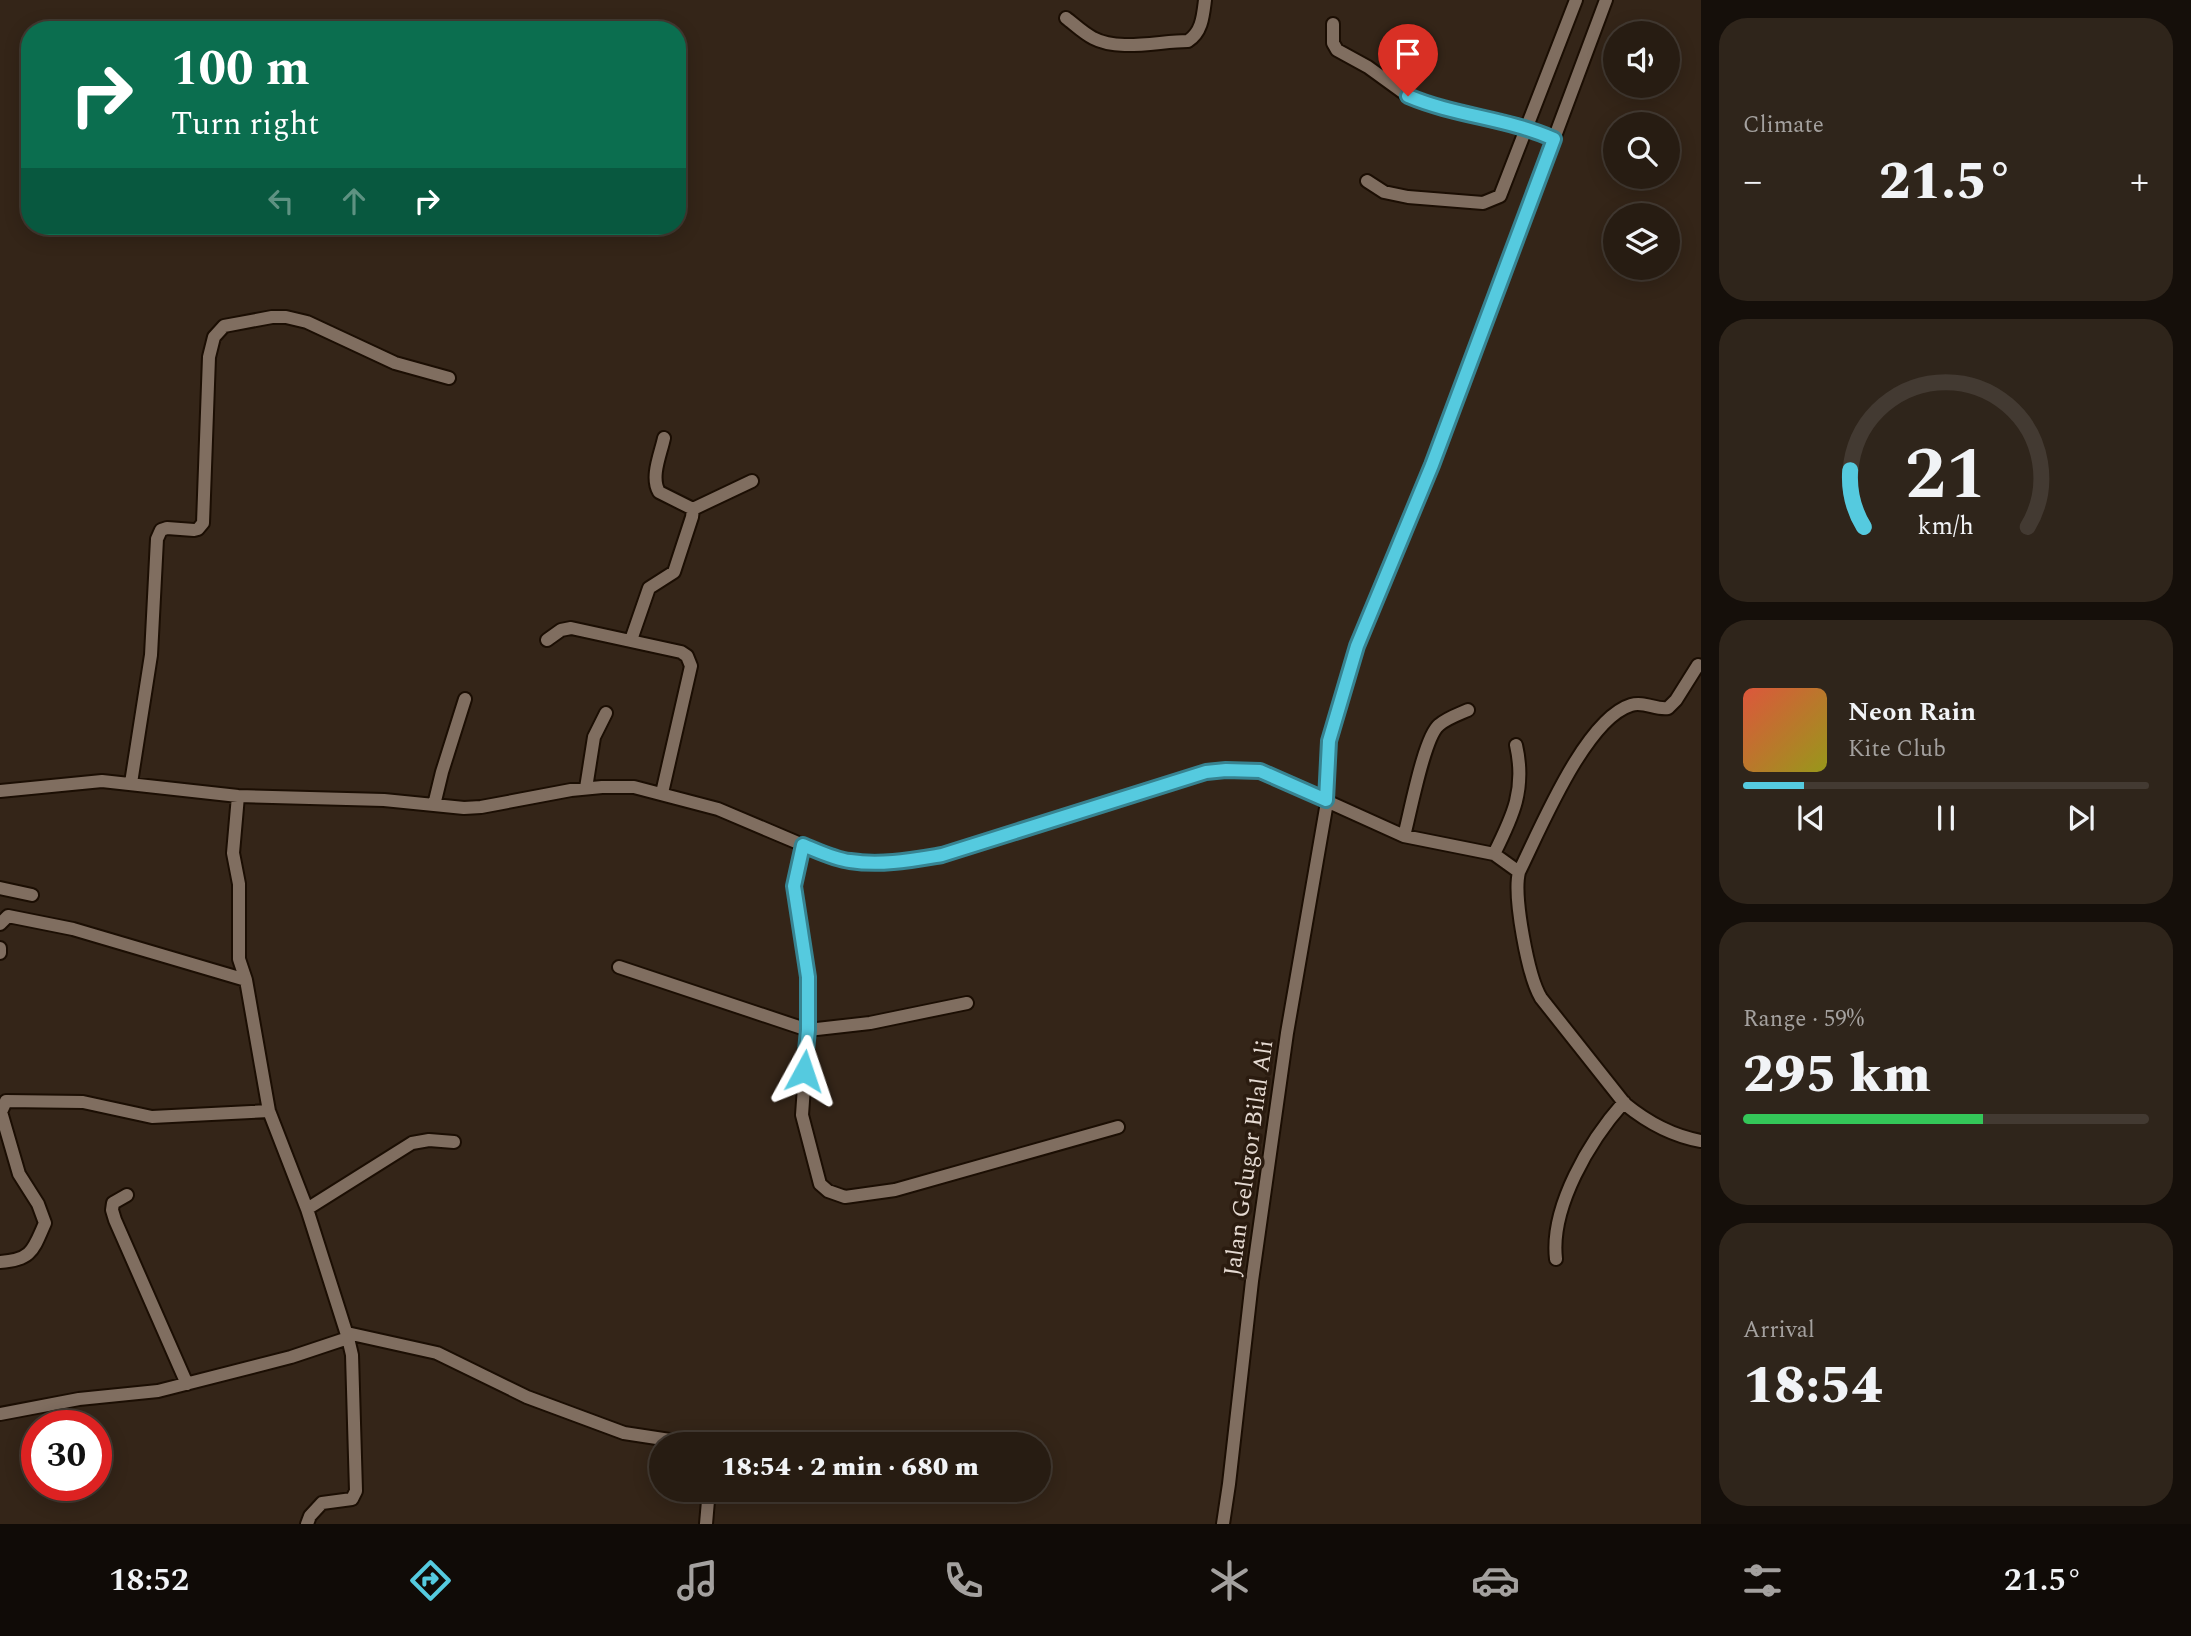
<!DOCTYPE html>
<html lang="en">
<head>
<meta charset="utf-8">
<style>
  :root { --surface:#271c12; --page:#2f251b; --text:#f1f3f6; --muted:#a4a19f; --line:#433a32; --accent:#55cadf }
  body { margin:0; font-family:Spectral,serif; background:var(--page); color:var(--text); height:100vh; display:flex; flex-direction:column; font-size:26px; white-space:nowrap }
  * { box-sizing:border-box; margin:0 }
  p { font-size:23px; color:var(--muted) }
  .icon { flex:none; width:38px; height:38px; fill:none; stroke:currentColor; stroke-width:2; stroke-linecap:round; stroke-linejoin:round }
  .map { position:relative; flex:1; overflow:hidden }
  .details { display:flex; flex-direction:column; gap:18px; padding:18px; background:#150f0a; width:490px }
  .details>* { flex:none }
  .guide { position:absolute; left:21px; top:21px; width:665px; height:214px; border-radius:28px; box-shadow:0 4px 18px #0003,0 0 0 2px var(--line); background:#0b6e4f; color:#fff; overflow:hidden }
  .controls { position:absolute; left:1603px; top:21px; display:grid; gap:14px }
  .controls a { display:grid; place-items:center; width:77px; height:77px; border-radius:50%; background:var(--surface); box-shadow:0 4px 18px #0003,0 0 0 2px var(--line); font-size:35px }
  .speed { position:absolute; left:21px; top:1410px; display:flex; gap:14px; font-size:35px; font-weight:700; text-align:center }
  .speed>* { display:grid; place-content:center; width:91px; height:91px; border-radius:50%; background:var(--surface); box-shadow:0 4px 18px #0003,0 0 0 2px var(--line); line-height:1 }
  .speed .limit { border:10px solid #d22; background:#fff; color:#111 }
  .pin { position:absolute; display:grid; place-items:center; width:60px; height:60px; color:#fff; margin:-72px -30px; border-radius:50% 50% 50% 0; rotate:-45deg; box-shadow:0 0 7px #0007 }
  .pin .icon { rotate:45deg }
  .me { position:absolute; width:77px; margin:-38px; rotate:5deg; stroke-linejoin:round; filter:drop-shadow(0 0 5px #0008) }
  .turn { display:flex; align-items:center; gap:24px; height:147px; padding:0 35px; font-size:32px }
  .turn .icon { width:91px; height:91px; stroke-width:2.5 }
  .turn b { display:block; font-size:49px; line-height:60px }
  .lanes { display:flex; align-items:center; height:66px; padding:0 35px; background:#0003; justify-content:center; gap:35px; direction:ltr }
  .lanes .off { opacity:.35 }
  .big { font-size:52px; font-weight:800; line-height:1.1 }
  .details .tile { flex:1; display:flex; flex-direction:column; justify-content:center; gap:10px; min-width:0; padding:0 24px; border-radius:28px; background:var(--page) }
  .details .dial { align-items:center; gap:0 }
  .dial svg { height:182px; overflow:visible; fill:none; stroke:var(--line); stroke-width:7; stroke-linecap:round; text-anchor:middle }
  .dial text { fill:var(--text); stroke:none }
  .song { display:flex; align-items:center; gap:21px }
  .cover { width:84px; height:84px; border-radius:10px; background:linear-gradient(135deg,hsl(10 70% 55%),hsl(60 70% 35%)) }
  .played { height:7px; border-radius:4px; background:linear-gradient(90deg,var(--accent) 15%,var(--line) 15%) }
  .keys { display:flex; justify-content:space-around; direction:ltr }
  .heat { display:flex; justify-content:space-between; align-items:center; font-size:38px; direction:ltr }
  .charge { height:10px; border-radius:5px; background:linear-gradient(90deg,#34c759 59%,var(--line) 0) }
  .trip { position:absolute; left:649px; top:1432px; width:402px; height:70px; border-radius:35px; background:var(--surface); box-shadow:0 4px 18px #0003,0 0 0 2px var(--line); font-weight:800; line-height:70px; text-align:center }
  .tab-bar { display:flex; height:112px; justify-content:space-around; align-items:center; background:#100b07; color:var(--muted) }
  .tab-bar .icon { width:49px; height:49px }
  .tab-bar .on { color:var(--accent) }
  .tab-bar b { font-size:32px; color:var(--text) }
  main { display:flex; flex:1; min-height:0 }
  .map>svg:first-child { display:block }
</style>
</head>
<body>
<main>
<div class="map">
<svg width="1701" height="1524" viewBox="0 0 1701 1524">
  <rect width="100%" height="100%" fill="#342518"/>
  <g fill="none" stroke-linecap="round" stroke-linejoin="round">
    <defs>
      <path id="street" d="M1066,18c8,6 17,15 27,20 26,14 66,3 95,3 14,-9 15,-25 17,-41
        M1333,24v19l4,7 31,17 40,29 34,11 84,20 28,12
        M1367,181l17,11 24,5 75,6 17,-7 76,-196
        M693,509l59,-28
        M547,640l14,-10 10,-2 110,24 6,4 4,10 -29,127
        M631,640l18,-52 25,-16 18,-55 1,-8 -34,-17c-9,-15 2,-39 5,-54
        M1698,665l-22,35 -8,8c-12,2 -24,-7 -37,-3 -46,14 -91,125 -112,167 -6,24 9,105 22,126l84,106c22,18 48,32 76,37
        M131,783l20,-128 6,-116 4,-9 6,-2 27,2 4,-1 5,-6 6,-166 5,-20 10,-11 48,-9h14l21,5 88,41 54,15
        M586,788l8,-51 12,-24
        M0,791l102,-10 136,15 146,4 80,8 17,-1 90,-17 31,-3h32l84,22 85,36 44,16 53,1 42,-7 264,-83 20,-2 34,1 144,65 90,18 25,18
        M238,796l-5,57 6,31v75l7,21 23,131 38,98
        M434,805l8,-33 23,-73
        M1404,836c6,-22 20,-99 35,-111 8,-7 20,-11 29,-15
        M803,845l-9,41 14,91v53l-6,85 18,69 8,7 17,6 50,-7 223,-63
        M1494,854c19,-38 32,-65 22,-109
        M0,888l32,7
        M0,924l8,-8 65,13 173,51
        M0,948v5
        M619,967l189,63 62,-7 97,-20
        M127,1195l-14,8 -1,7 3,10 72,164
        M1556,1259c-6,-52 34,-119 68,-157
        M0,1262c32,-2 33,-12 45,-39l-7,-19 -19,-30 -18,-62 5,-11 77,1 69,15 117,-6
        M347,1333l90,20 90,44 97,36 72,11
        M0,1414l79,-15 79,-8 133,-34 57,-19
        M307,1524l3,-8 12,-13 30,-4 4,-8 -4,-136 -4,-17 -41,-129 105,-66 17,-3 25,2
        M706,1524l3,-35
        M1223,1524l6,-40 23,-203 35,-248 39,-225 3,-67 28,-95 75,-181 174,-465"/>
    </defs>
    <use href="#street" stroke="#1b0e03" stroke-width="16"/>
    <use href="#street" stroke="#806e60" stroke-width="12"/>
  </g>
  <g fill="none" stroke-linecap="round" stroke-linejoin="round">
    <defs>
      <path id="route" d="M804,1071l4,-41v-53l-14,-91 9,-41c15,6 31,14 47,16 31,5 62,-1 92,-6l264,-83 20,-2 34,1 66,29 3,-59 28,-95 75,-181 122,-326c-47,-21 -99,-23 -146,-43"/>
    </defs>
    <use href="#route" stroke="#378391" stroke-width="18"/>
    <use href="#route" stroke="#55cadf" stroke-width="12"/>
  </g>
  <g text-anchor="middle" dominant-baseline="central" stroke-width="7" stroke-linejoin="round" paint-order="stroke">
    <g font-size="24" fill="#e5dad2" stroke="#2a1b0f">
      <text transform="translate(1249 1158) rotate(-82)">Jalan Gelugor Bilal Ali</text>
    </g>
  </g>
</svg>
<div class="controls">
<a><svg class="icon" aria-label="sound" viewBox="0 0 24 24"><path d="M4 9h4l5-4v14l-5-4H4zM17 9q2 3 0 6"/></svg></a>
<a><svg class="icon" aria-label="search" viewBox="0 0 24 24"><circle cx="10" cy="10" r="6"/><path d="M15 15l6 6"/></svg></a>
<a><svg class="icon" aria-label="layers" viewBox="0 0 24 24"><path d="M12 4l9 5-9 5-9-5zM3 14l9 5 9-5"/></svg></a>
</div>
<div class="speed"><div class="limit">30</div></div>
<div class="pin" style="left:1408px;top:96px;background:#d93025"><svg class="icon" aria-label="arrive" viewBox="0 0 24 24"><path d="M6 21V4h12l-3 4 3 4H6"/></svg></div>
<svg class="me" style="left:804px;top:1071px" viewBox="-20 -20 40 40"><path d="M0-17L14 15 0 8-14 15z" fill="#55cadf" stroke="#fff" stroke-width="4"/></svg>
<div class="trip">18:54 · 2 min · 680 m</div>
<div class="guide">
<div class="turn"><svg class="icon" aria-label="right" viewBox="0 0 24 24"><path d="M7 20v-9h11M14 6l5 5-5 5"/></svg><div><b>100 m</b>Turn right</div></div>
<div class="lanes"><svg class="icon off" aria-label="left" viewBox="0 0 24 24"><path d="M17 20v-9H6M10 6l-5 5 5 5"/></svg><svg class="icon off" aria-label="ahead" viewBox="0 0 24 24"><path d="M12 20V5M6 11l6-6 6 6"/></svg><svg class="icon" aria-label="right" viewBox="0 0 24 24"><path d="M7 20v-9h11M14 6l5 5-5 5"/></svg></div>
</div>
</div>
<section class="details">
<div class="tile"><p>Climate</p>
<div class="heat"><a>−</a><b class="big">21.5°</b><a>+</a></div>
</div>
<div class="tile dial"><svg viewBox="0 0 100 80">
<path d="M14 69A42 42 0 1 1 86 69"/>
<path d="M14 69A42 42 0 0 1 8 44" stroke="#55cadf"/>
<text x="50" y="56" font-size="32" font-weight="700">21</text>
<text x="50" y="72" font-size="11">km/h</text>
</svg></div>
<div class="tile">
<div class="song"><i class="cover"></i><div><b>Neon Rain</b><p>Kite Club</p></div></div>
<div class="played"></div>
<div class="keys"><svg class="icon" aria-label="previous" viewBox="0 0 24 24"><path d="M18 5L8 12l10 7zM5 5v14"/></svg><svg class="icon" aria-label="pause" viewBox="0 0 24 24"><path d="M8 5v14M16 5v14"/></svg><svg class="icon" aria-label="next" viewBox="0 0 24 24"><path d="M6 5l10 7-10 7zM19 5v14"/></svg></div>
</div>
<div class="tile"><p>Range · 59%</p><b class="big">295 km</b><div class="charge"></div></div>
<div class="tile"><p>Arrival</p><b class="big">18:54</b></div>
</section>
</main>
<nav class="tab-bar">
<b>18:52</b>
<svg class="icon on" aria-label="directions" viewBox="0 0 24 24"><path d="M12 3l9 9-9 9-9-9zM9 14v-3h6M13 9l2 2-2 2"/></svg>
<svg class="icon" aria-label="music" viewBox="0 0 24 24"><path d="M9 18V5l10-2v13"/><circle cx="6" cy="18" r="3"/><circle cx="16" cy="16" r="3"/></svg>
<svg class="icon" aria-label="phone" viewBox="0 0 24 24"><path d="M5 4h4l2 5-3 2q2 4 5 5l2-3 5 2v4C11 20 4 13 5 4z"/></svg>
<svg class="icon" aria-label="climate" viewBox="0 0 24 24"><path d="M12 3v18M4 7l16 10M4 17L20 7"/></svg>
<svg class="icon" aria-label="car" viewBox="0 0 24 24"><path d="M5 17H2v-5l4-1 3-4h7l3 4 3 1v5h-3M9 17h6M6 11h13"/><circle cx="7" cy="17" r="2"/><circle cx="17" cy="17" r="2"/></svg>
<svg class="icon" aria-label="filters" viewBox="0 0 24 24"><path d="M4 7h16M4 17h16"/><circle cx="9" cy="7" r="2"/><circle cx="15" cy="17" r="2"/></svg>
<b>21.5°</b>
</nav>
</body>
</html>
